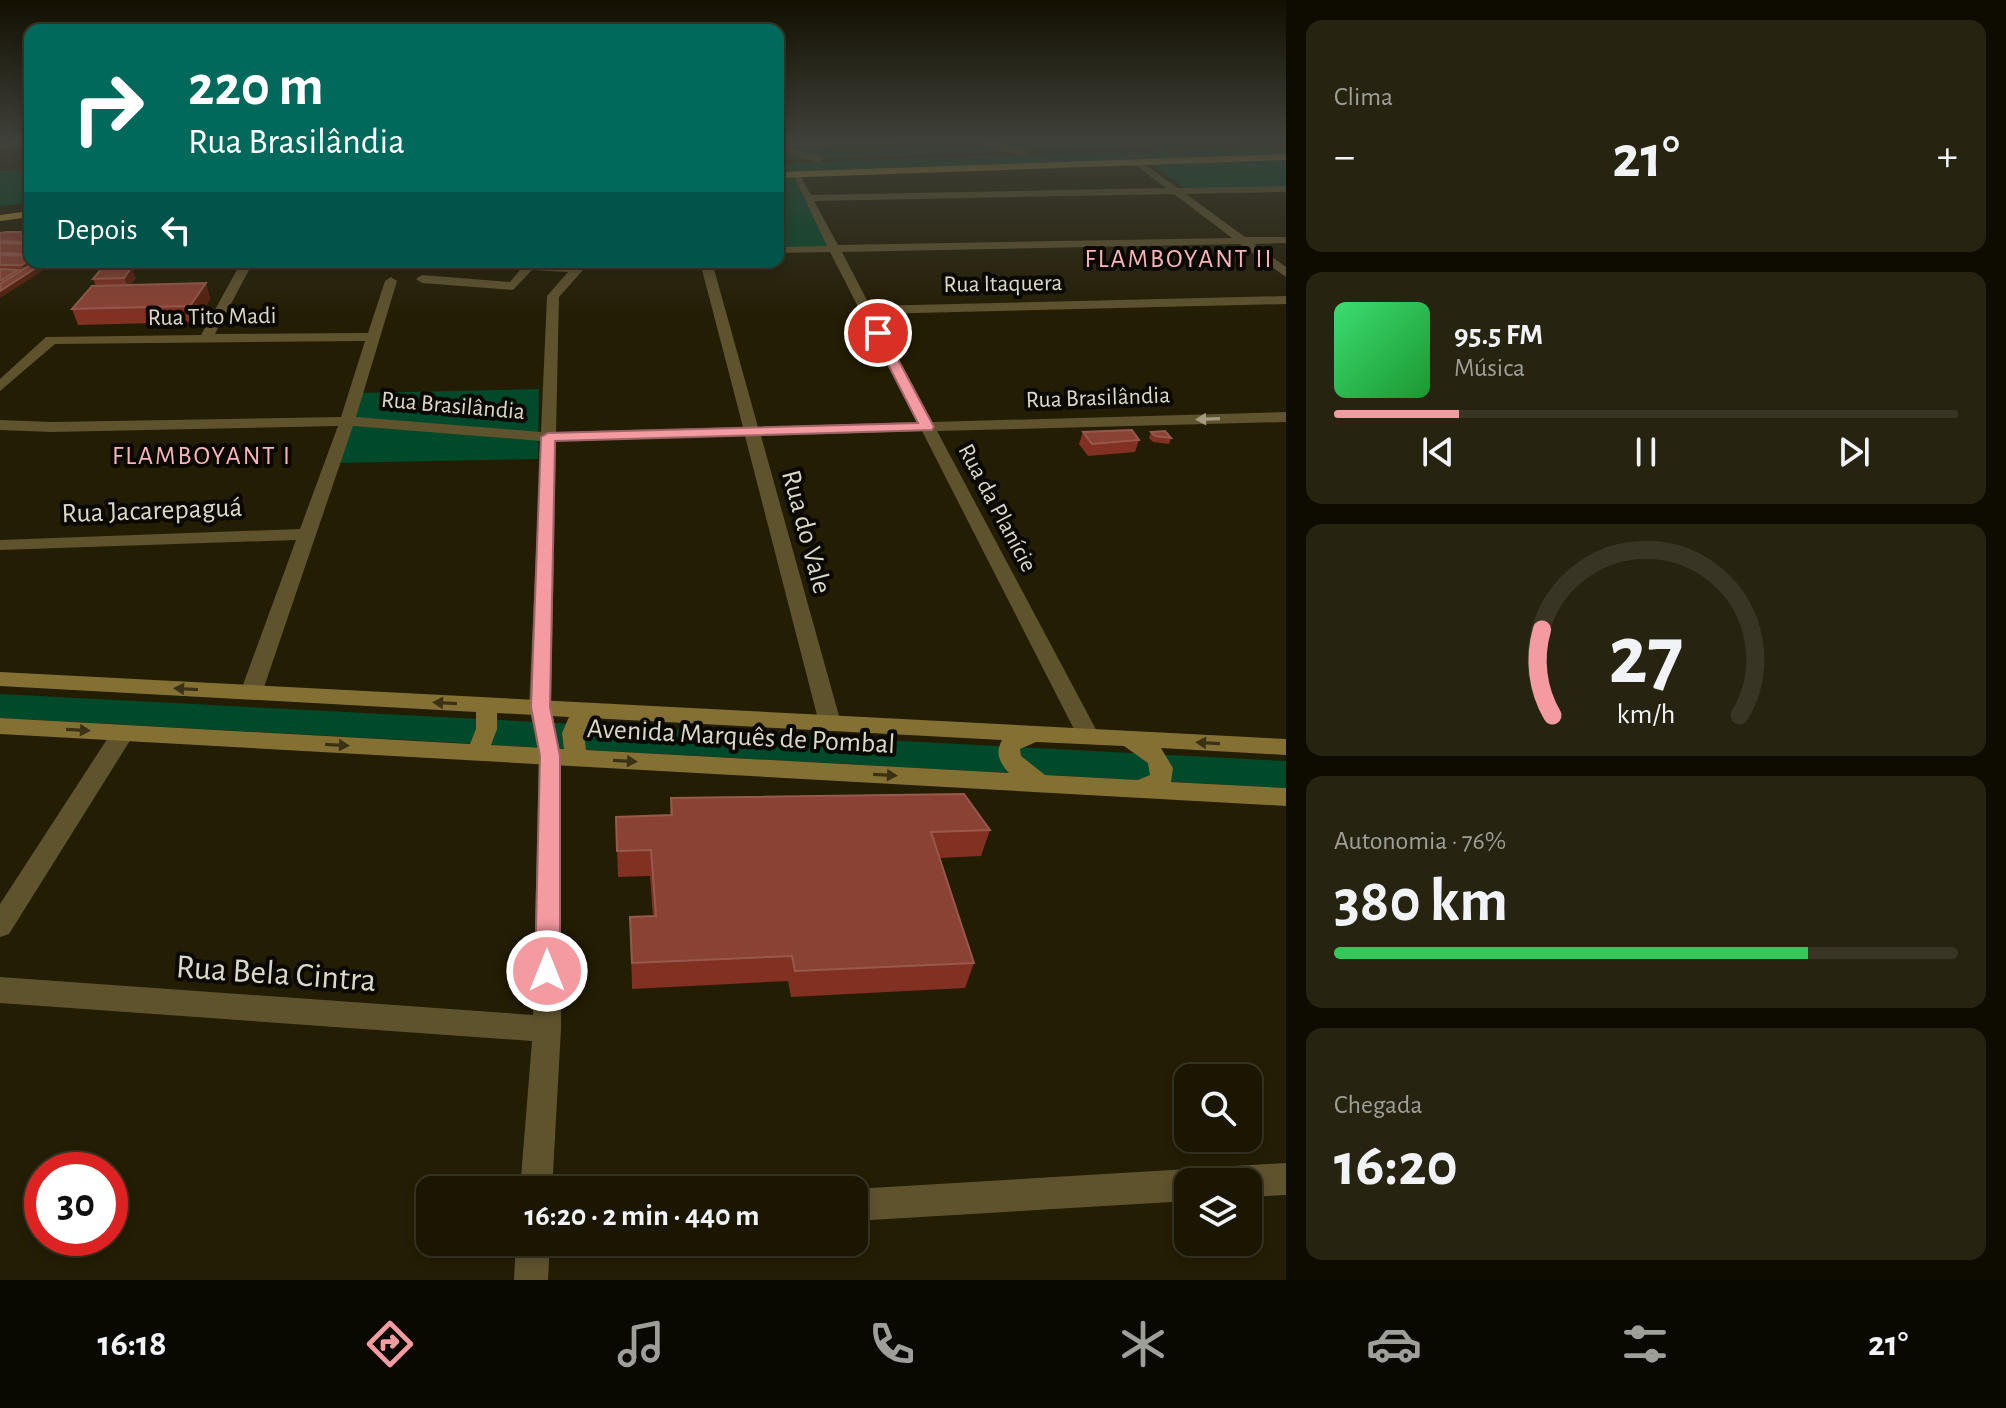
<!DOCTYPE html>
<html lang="pt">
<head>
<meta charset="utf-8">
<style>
  :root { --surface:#1a1602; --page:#272311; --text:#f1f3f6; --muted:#9f9f99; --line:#383524; --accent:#f49aa1 }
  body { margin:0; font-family:"Alegreya Sans",sans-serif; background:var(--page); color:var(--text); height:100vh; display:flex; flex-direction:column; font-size:30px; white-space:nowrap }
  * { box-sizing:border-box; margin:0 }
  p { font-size:26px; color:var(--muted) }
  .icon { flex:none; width:44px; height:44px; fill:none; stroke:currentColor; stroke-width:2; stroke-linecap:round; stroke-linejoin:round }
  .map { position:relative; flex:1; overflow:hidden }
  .sheet { display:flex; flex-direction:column; gap:20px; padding:20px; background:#0e0c01; width:720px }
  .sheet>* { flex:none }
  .top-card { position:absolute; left:24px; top:24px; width:760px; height:244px; border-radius:16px; box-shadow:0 4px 12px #0003,0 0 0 2px var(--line); background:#00695c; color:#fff; overflow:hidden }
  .tools { position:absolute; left:1174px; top:1064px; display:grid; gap:16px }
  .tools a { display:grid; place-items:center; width:88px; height:88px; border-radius:16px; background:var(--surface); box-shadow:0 4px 12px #0003,0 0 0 2px var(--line); font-size:40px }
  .speed { position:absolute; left:24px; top:1152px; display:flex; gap:16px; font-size:40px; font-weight:700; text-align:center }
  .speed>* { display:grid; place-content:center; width:104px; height:104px; border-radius:50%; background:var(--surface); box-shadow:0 4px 12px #0003,0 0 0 2px var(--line); line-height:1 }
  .speed .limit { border:12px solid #d22; background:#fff; color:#111 }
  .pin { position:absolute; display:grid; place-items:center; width:68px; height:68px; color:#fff; margin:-34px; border:4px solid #fff; border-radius:50%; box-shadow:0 2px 8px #0007 }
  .me { position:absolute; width:88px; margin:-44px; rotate:0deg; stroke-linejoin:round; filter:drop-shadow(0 0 6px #0008) }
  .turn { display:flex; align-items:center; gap:28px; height:168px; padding:0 32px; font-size:36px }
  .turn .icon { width:104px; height:104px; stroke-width:2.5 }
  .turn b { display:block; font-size:56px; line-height:68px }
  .then { display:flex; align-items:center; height:76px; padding:0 32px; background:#0003; gap:16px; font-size:30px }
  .big { font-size:60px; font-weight:600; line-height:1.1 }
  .sheet .card { flex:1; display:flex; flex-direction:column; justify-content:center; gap:12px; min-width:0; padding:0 28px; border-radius:16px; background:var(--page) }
  .sheet .dial { align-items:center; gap:0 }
  .dial svg { height:208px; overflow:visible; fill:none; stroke:var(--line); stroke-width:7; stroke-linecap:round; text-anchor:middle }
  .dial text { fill:var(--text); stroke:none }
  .song { display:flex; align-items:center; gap:24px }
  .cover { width:96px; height:96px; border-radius:12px; background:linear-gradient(135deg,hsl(140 70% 55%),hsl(130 70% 35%)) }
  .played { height:8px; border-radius:4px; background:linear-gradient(90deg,var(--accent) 20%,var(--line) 20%) }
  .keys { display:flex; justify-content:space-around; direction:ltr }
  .heat { display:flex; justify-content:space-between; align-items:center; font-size:44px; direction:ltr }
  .charge { height:12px; border-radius:6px; background:linear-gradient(90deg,#34c759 76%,var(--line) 0) }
  .trip { position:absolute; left:416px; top:1176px; width:452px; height:80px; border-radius:16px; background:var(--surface); box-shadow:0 4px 12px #0003,0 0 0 2px var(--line); font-weight:600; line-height:80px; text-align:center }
  .menu { display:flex; height:128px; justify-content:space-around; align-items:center; background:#0a0901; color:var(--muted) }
  .menu .icon { width:56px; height:56px }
  .menu .active { color:var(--accent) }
  .menu b { font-size:36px; color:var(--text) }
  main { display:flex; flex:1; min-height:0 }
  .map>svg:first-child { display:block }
</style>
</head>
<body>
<main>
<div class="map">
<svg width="1286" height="1280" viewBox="0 0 1286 1280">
  <rect width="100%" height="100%" fill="#231d03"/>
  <path fill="#01492b" d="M1008,138h278v4l-508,18v-13z
    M1286,146v9l-497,18 -6,-10z
    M1286,158v30l-99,2 -37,-27z
    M778,164l7,11 10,-1 39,75 -56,1z
    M30,170v33l-30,3v-35z
    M539,389l-1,70 -202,4 21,-70z
    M0,694l1286,67v27l-1286,-70z"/>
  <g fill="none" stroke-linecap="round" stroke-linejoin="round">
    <path fill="#5f532e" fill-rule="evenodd" d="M26,138h4v5l-30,7v-6z
      M891,138h95l43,15 -5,3 -30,-7 -19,-9 -188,7 36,11 -3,5 -37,-11 2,-5 -7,1v-6z
      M1137,159l41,29 108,-2v6l-100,2 59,43h41v6l-32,1 32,23v10l-46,-33 -398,8 28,54 416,-10v8l-412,10 58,108 354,-10v10l-349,9 163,306 -3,6h-16l-3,-6 -156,-306 -161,5 80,287 -3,6h-16l-3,-6 -74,-287 -189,5 -5,266 10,49v273l-9,161h-32l12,-149 -532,-38v-26l533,38 6,-259 -10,-49 12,-266 -188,-15 -91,267 -4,5h-14l-4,-5 56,-153 -296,10v-10l300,-11 38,-103 -286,6 -52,-2v-10l52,2 289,-5 24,-76 -310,3 -55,47v-12l46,-42 155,-2 37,-67 6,-4 6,4 -35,66 153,-1 17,-52 6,-4 6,4 -41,136 185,15 6,-136 21,-24 -36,-2 -19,20 -91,-7 -6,-4 6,-4 88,7 15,-18 50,1 3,-3h12l-31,35 -3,135 187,-5 -43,-165h12l46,165 159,-5 -87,-170 -52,1v-6l49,-1 -35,-74h6l13,23 355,-7 -32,-24zM1174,194l58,44 -394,7 -24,-44z
      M123,725l8,2 3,6 -3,6 -122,195 -9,3v-33l115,-177z
      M1286,1163v32l-38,2v-15h-30l5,-11 11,-5z
      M1188,1169l11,5 4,8h-15v19l-334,20v-31h-3l3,-1z
      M516,1242h34l-2,38h-34z"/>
    <path fill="#857033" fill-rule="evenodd" d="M0,672l1286,67v16l-125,-7 12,20 -2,14 115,6v18l-1286,-72v-16l470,26 6,-15v-17l-476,-26zM497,713l72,4 -7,16 2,16 -73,-4 6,-16zM590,718l412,22c-7,13 -3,22 7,33l-423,-23 -2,-17zM1036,742l88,4 24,17 2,12 -12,5 -93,-5 -24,-19 -1,-7z"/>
    <path fill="#a28735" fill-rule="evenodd" d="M1286,154v6l-508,18v-6z
      M30,211v6l-30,4v-6z"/>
  </g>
  <path fill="#813022" d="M30,232v30h25l-55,36v-65z
    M136,278l-6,7 76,-2 4,16 -15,23 -117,3 -6,-16 24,-23 -3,-7z
    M1083,432l56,8 -4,12 -47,4 -9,-12z
    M1151,432l20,6 -2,6 -16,-2 -4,-4z
    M671,798l319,32 -9,26 -41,2 34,105 -9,25 -174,9 -3,-16 -156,8 -2,-72h23l-3,-41 -32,1 -2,-60 54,-2z"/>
  <path fill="#57210e" d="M30,259v3h5l-11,8 -2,-5z
    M45,262h10l-55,36v-7z
    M132,267l4,11 -8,10 -4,-10z
    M18,270l3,5 -21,13v-7z
    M206,283l4,16 -15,23 -5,-16z"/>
  <path fill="#8a4234" stroke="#97594b" stroke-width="2" d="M7,232h23v10l-30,-1v-8z
    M0,243l30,1v10l-30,-1z
    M0,255l30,1v3l-8,6h-22z
    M35,262h10l-45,29v-7z
    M132,267l-8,11 -31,1 9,-11z
    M0,269l18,1 -18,11z
    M206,283l-16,23 -118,3 20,-23z
    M1132,430l7,10 -47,4 -9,-12z
    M1165,431l6,7 -16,-2 -4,-4z
    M964,794l26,36 -59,2 43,131 -179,8 -3,-15 -160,7 -2,-46 26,-1 -5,-66 -34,1 -1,-34 56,-2 -1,-17z"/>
  <defs><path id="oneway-solid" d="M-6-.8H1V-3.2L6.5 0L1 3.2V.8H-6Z" transform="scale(2)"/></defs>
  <use fill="#a39c83" href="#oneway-solid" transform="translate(1208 419) rotate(178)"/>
  <g fill="#3b3215">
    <use href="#oneway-solid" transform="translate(186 689) rotate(-177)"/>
    <use href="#oneway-solid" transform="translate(445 703) rotate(-177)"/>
    <use href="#oneway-solid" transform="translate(78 730) rotate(3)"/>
    <use href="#oneway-solid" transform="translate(1208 743) rotate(-177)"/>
    <use href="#oneway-solid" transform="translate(337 745) rotate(3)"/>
    <use href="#oneway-solid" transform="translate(625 761) rotate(3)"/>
    <use href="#oneway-solid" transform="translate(885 775) rotate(3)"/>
  </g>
  <linearGradient id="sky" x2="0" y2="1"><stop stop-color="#131002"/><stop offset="0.44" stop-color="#3f4039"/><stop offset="1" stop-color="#3f4039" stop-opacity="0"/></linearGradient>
  <rect width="1286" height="317" fill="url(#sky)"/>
  <path fill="#f49aa1" stroke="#9f6469" stroke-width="2" d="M878,329l6,4 50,94 -2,3 -377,11 -5,266 10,49v215l-4,8 -9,3 -8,-3 -4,-8 5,-215 -9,-49 10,-270 7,-4 370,-10 -46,-90z"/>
  <g text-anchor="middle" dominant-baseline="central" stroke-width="8" stroke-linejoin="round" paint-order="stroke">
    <g font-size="24" fill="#dbd8c8" stroke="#0a0801">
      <text transform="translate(1003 284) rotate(-1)">Rua Itaquera</text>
      <text transform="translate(212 317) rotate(-1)">Rua Tito Madi</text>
      <text transform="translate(1098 398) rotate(-2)">Rua Brasilândia</text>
      <text transform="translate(453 406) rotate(5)">Rua Brasilândia</text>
      <text transform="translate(997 508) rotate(62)">Rua da Planície</text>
    </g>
    <g font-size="26" letter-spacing="2" fill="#f9b5b9" stroke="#0a0801">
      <text x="1179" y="259">FLAMBOYANT II</text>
      <text x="202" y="456">FLAMBOYANT I</text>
    </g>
    <g font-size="28" fill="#dbd8c8" stroke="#0a0801">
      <text transform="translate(152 511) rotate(-2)">Rua Jacarepaguá</text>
      <text transform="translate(806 532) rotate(75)">Rua do Vale</text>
      <text transform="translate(741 737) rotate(3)">Avenida Marquês de Pombal</text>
    </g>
    <g font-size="34" fill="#dbd8c8" stroke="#0a0801">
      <text transform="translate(276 974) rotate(4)">Rua Bela Cintra</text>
    </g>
  </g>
</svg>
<div class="tools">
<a><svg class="icon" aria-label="search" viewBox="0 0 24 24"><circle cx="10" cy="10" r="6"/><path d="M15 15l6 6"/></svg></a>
<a><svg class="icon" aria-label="layers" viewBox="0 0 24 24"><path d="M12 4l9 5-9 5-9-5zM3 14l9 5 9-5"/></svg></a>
</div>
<div class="speed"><div class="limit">30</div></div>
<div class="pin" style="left:878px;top:333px;background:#d93025"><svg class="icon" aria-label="arrive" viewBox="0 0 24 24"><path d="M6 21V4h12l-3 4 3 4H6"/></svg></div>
<svg class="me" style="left:547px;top:971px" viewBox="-20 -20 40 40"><circle r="17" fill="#f49aa1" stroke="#fff" stroke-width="3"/><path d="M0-11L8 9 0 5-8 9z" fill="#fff"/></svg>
<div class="trip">16:20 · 2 min · 440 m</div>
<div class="top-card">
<div class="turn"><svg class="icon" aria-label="right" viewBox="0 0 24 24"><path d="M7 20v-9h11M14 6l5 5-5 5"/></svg><div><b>220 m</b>Rua Brasilândia</div></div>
<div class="then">Depois<svg class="icon" aria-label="left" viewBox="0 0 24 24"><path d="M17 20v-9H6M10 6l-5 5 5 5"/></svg></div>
</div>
</div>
<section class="sheet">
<div class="card"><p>Clima</p>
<div class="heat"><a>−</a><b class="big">21°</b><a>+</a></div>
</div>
<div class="card">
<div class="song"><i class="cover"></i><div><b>95.5 FM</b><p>Música</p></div></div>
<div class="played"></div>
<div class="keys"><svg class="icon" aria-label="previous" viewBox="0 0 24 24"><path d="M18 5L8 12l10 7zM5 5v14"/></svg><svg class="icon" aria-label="pause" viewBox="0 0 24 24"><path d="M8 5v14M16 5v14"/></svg><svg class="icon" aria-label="next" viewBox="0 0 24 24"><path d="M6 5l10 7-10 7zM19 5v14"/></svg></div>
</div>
<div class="card dial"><svg viewBox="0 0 100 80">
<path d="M14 69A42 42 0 1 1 86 69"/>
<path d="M14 69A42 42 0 0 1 10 36" stroke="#f49aa1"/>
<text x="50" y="56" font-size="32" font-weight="700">27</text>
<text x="50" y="72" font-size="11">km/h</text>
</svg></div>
<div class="card"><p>Autonomia · 76%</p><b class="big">380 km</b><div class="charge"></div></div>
<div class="card"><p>Chegada</p><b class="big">16:20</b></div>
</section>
</main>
<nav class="menu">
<b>16:18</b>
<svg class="icon active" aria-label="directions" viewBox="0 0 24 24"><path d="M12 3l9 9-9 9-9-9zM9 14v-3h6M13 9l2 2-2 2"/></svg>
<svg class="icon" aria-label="music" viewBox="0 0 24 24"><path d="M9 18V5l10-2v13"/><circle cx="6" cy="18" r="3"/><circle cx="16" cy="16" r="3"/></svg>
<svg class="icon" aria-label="phone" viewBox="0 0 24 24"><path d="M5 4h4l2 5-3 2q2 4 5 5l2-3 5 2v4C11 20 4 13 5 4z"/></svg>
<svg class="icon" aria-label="climate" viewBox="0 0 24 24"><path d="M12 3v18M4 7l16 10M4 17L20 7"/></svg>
<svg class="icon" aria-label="car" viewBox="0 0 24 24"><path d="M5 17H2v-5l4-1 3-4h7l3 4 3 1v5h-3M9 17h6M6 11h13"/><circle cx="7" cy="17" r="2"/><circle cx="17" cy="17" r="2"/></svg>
<svg class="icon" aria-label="filters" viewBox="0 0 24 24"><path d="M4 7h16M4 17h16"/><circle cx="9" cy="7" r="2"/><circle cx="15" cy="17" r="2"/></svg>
<b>21°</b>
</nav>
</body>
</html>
